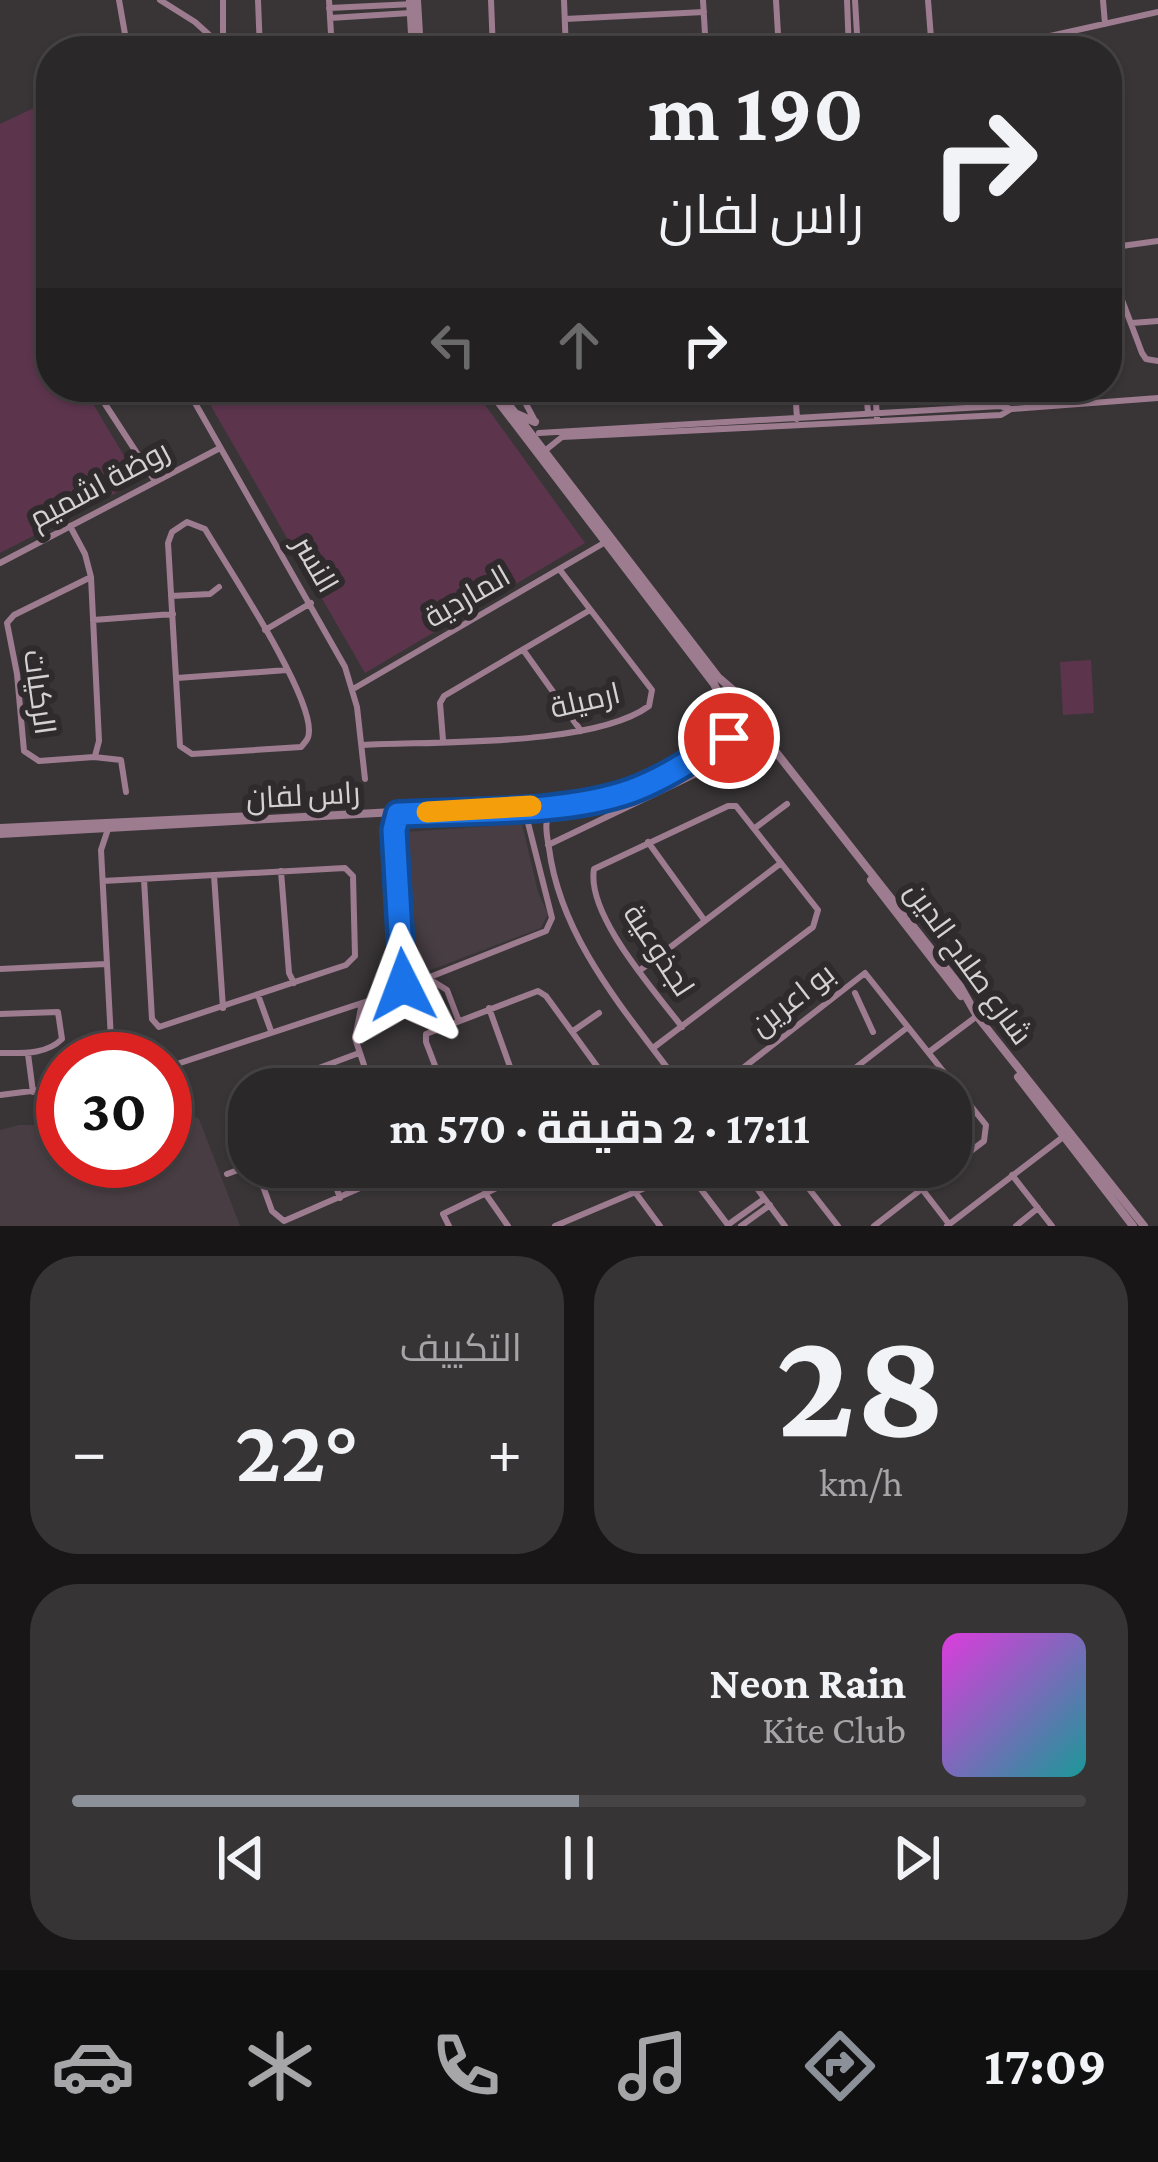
<!DOCTYPE html>
<html lang="ar">
<head>
<meta charset="utf-8">
<style>
  :root { --surface:#2b2829; --page:#373435; --text:#f1f3f6; --muted:#a6a6a8; --line:#474446; --accent:#8c9099 }
  body { margin:0; font-family:"Crimson Pro",Cairo,serif; background:var(--page); color:var(--text); direction:rtl; height:100vh; display:flex; flex-direction:column; font-size:45px; white-space:nowrap }
  * { box-sizing:border-box; margin:0 }
  p { font-size:39px; color:var(--muted) }
  .icon { flex:none; width:66px; height:66px; fill:none; stroke:currentColor; stroke-width:2; stroke-linecap:round; stroke-linejoin:round }
  .map { position:relative; height:1226px; overflow:hidden; direction:ltr }
  .drawer { display:flex; flex-direction:column; gap:30px; padding:30px; background:#181617; flex:1 }
  .drawer>* { flex:none }
  .banner { position:absolute; left:36px; top:36px; width:1086px; height:366px; border-radius:48px; box-shadow:0 3px 9px #0004,0 0 0 3px var(--line); direction:rtl; background:#2b2829; color:var(--text); overflow:hidden }
  .speed { position:absolute; left:36px; top:1032px; display:flex; gap:24px; font-size:60px; font-weight:700; text-align:center }
  .speed>* { display:grid; place-content:center; width:156px; height:156px; border-radius:50%; background:var(--surface); box-shadow:0 3px 9px #0004,0 0 0 3px var(--line); line-height:1 }
  .speed .limit { border:18px solid #d22; background:#fff; color:#111 }
  .pin { position:absolute; display:grid; place-items:center; width:102px; height:102px; color:#fff; margin:-51px; border:6px solid #fff; border-radius:50%; box-shadow:0 3px 12px #0007 }
  .me { position:absolute; width:132px; margin:-66px; rotate:357deg; stroke-linejoin:round; filter:drop-shadow(0 0 9px #0008) }
  .turn { display:flex; align-items:center; gap:42px; height:252px; padding:0 60px; font-size:54px }
  .turn .icon { width:156px; height:156px; stroke-width:2.5 }
  .turn b { display:block; font-size:84px; line-height:102px }
  .lanes { display:flex; align-items:center; height:114px; padding:0 60px; background:#0003; justify-content:center; gap:60px; direction:ltr }
  .lanes .off { opacity:.35 }
  .big { font-size:90px; font-weight:700; line-height:1.1 }
  .drawer .widget { flex:1; display:flex; flex-direction:column; justify-content:center; gap:18px; min-width:0; padding:0 42px; border-radius:48px; background:var(--page) }
  .drawer .dial { align-items:center; gap:0 }
  .dial b { font-size:156px; line-height:1 }
  .song { display:flex; align-items:center; gap:36px }
  .cover { width:144px; height:144px; border-radius:18px; background:linear-gradient(135deg,hsl(300 70% 55%),hsl(180 70% 35%)) }
  .played { height:12px; border-radius:6px; background:linear-gradient(90deg,var(--accent) 50%,var(--line) 50%) }
  .keys { display:flex; justify-content:space-around; direction:ltr }
  .heat { display:flex; justify-content:space-between; align-items:center; font-size:66px; direction:ltr }
  .drawer .tiles { flex:1; display:grid; gap:30px; grid-template-columns:1fr 1fr }
  .widget:last-child { grid-column:span 2 }
  .trip { position:absolute; left:228px; top:1068px; width:744px; height:120px; border-radius:48px; background:var(--surface); box-shadow:0 3px 9px #0004,0 0 0 3px var(--line); font-weight:700; line-height:120px; text-align:center; direction:rtl }
  .tabs { display:flex; height:192px; justify-content:space-around; align-items:center; background:#111010; color:var(--muted) }
  .tabs .icon { width:84px; height:84px }
  .tabs .selected { color:var(--accent) }
  .tabs b { font-size:54px; color:var(--text) }
  .map>svg:first-child { display:block }
</style>
</head>
<body>
<div class="map">
<svg width="1158" height="1226" viewBox="0 0 1158 1226">
  <rect width="100%" height="100%" fill="#393537"/>
  <path fill="#473d43" d="M522,824l16,68 10,22 -7,14 -121,46 -10,-7 -5,-89 6,-3 -1,-9 -5,-1 -1,-33z
    M165,1098l34,21 41,107h-240v-96l19,-5h44v36h102z"/>
  <path fill="#5c354d" d="M51,100v287h32l56,94 -139,72v-429z
    M200,387h272l113,156 -220,130z
    M1091,660l3,53 -31,2 -3,-53z"/>
  <g fill="none" stroke-linecap="round" stroke-linejoin="round">
    <path stroke="#9e7c90" stroke-width="6" d="M119,0l9,51
      M160,0l35,22 32,29
      M223,0v44
      M258,0l2,51
      M329,0l3,51
      M491,0l2,51
      M564,0l2,51
      M703,0l3,51
      M776,0l3,51
      M847,0l2,51
      M855,0l3,51
      M928,0l4,51
      M1103,0l2,24
      M329,8l85,-4
      M330,18l80,-5
      M565,19l139,-7
      M983,51l175,-39
      M1107,248l51,-7
      M1107,260l35,93 4,6 12,2
      M1132,323l26,-2
      M94,387l61,94
      M186,387l159,280 12,40 8,72
      M517,387l18,34
      M795,387l2,32
      M866,387l2,26
      M875,387l2,31
      M524,399l6,-12
      M1012,409l146,-11
      M539,433l461,-27 11,3 -10,6 -439,22 -15,12
      M187,522l18,7c23,39 105,162 104,202 0,8 -3,10 -8,16l-109,7 -12,-8 -12,-203 4,-11z
      M70,526l15,28 6,23 8,164 -4,15
      M0,563l220,-115
      M91,577l-77,38 -7,8 10,51 7,77 15,10 55,-4 27,3 5,32
      M171,596l39,-2 9,-7
      M93,620l80,-6
      M265,630l46,-27
      M524,651l57,80
      M177,678l110,-8
      M353,689l256,-149
      M443,740l-3,-37 4,-7 146,-86
      M363,745c71,-4 230,2 286,-39l3,-16 -92,-120
      M555,804c-12,13 -9,28 -6,44 12,94 81,168 134,241
      M526,811l24,-2
      M388,814l6,16 9,155
      M755,828l32,-24
      M108,829l-7,21 11,209
      M648,842l57,79
      M548,845l186,-89
      M281,871l8,102 5,10
      M214,875l9,133
      M103,881l242,-13 8,8 2,80 -9,9 -187,62 -7,-8 -8,-140
      M0,969l106,-5
      M639,971l142,-108
      M426,977l21,13 11,29
      M855,993l18,39
      M258,995l13,36
      M362,1003l-7,35 17,51
      M489,1008l29,81
      M0,1014l58,-2 4,27c-16,16 -40,14 -62,14
      M573,1031l26,-18
      M653,1048l160,-121 5,-17 -82,-104h-8l-134,63c-8,46 61,122 88,158
      M929,1052l48,-36
      M28,1054l5,38
      M165,1068l212,-70 169,-67 6,-13 -28,-111
      M263,1089l96,-36
      M444,1089l-18,-47v-8l112,-43 8,5 53,73 -4,10 -18,10
      M716,1089l149,-116 121,152 -2,16 -33,25
      M828,1089l80,-62
      M941,1089l10,-8
      M249,1094l-9,4 -4,8 13,42
      M0,1095l63,-8
      M256,1167l16,44 12,10 106,-46 7,-8
      M329,1167l11,31
      M684,1167l44,58
      M741,1167l44,59
      M792,1167l46,59
      M227,1174l22,-8
      M1012,1175l40,51
      M922,1189l27,35
      M810,1190l30,-23
      M635,1192l25,34
      M485,1193l23,33
      M729,1224l35,-25
      M449,1226l-6,-12 97,-47
      M555,1226l104,-44 21,-15
      M741,1226l29,-21
      M874,1226l76,-59
      M947,1226l116,-89
      M1016,1226l22,-18"/>
    <path stroke="#9e7c90" stroke-width="8" d="M410,0l3,51
      M417,0l3,51
      M487,387l227,297 11,23
      M495,387l223,290 22,19
      M510,411l25,11
      M723 716a20 20 0 1 1 40 0a20 20 0 1 1-40 0Z
      M762,724l10,23 188,239 17,30 167,210
      M745,736l28,19
      M711,744l15,-17
      M579,797l50,-11
      M0,828l253,-12
      M0,834l593,-33 70,-23 73,-43
      M871,880l90,116
      M1018,1077l115,149"/>
  </g>
  <g fill="none" stroke-linecap="round" stroke-linejoin="round">
    <defs>
      <path id="route" d="M403,985l-9,-155 4,-16c72,-4 165,1 233,-23 36,-13 65,-35 98,-53"/>
    </defs>
    <use href="#route" stroke="#114b97" stroke-width="30"/>
    <use href="#route" stroke="#1a73e8" stroke-width="21"/>
    <path stroke="#f59e0b" stroke-width="21" d="M427,812l104,-6"/>
  </g>
  <g text-anchor="middle" dominant-baseline="central" stroke-width="12" stroke-linejoin="round" paint-order="stroke">
    <g font-size="30" fill="#d4d1d3" stroke="#2f2b2d">
      <text transform="translate(99 484) rotate(-28)">روضة اشميم</text>
      <text transform="translate(316 564) rotate(60)">النسر</text>
      <text transform="translate(467 596) rotate(-30)">الماردية</text>
      <text transform="translate(40 692) rotate(82)">الركيات</text>
      <text transform="translate(585 700) rotate(-13)">ارميلة</text>
      <text transform="translate(303 795) rotate(-3)">راس لفان</text>
      <text transform="translate(659 950) rotate(57)">لجذوعية</text>
      <text transform="translate(969 963) rotate(54)">شارع صلاح الدين</text>
      <text transform="translate(792 999) rotate(-38)">بو اعرين</text>
    </g>
  </g>
</svg>
<div class="speed"><div class="limit">30</div></div>
<div class="pin" style="left:729px;top:738px;background:#d93025"><svg class="icon" aria-label="arrive" viewBox="0 0 24 24"><path d="M6 21V4h12l-3 4 3 4H6"/></svg></div>
<svg class="me" style="left:403px;top:985px" viewBox="-20 -20 40 40"><path d="M0-17L14 15 0 8-14 15z" fill="#1a73e8" stroke="#fff" stroke-width="4"/></svg>
<div class="trip">17:11 · 2 دقيقة · 570 m</div>
<div class="banner">
<div class="turn"><svg class="icon" aria-label="right" viewBox="0 0 24 24"><path d="M7 20v-9h11M14 6l5 5-5 5"/></svg><div><b>190 m</b>راس لفان</div></div>
<div class="lanes"><svg class="icon off" aria-label="left" viewBox="0 0 24 24"><path d="M17 20v-9H6M10 6l-5 5 5 5"/></svg><svg class="icon off" aria-label="ahead" viewBox="0 0 24 24"><path d="M12 20V5M6 11l6-6 6 6"/></svg><svg class="icon" aria-label="right" viewBox="0 0 24 24"><path d="M7 20v-9h11M14 6l5 5-5 5"/></svg></div>
</div>
</div>
<section class="drawer">
<div class="tiles">
<div class="widget dial"><b>28</b><p>km/h</p></div>
<div class="widget"><p>التكييف</p>
<div class="heat"><a>−</a><b class="big">22°</b><a>+</a></div>
</div>
<div class="widget">
<div class="song"><i class="cover"></i><div><b>Neon Rain</b><p>Kite Club</p></div></div>
<div class="played"></div>
<div class="keys"><svg class="icon" aria-label="previous" viewBox="0 0 24 24"><path d="M18 5L8 12l10 7zM5 5v14"/></svg><svg class="icon" aria-label="pause" viewBox="0 0 24 24"><path d="M8 5v14M16 5v14"/></svg><svg class="icon" aria-label="next" viewBox="0 0 24 24"><path d="M6 5l10 7-10 7zM19 5v14"/></svg></div>
</div>
</div>
</section>
<nav class="tabs">
<b>17:09</b>
<svg class="icon selected" aria-label="directions" viewBox="0 0 24 24"><path d="M12 3l9 9-9 9-9-9zM9 14v-3h6M13 9l2 2-2 2"/></svg>
<svg class="icon" aria-label="music" viewBox="0 0 24 24"><path d="M9 18V5l10-2v13"/><circle cx="6" cy="18" r="3"/><circle cx="16" cy="16" r="3"/></svg>
<svg class="icon" aria-label="phone" viewBox="0 0 24 24"><path d="M5 4h4l2 5-3 2q2 4 5 5l2-3 5 2v4C11 20 4 13 5 4z"/></svg>
<svg class="icon" aria-label="climate" viewBox="0 0 24 24"><path d="M12 3v18M4 7l16 10M4 17L20 7"/></svg>
<svg class="icon" aria-label="car" viewBox="0 0 24 24"><path d="M5 17H2v-5l4-1 3-4h7l3 4 3 1v5h-3M9 17h6M6 11h13"/><circle cx="7" cy="17" r="2"/><circle cx="17" cy="17" r="2"/></svg>
</nav>
</body>
</html>
